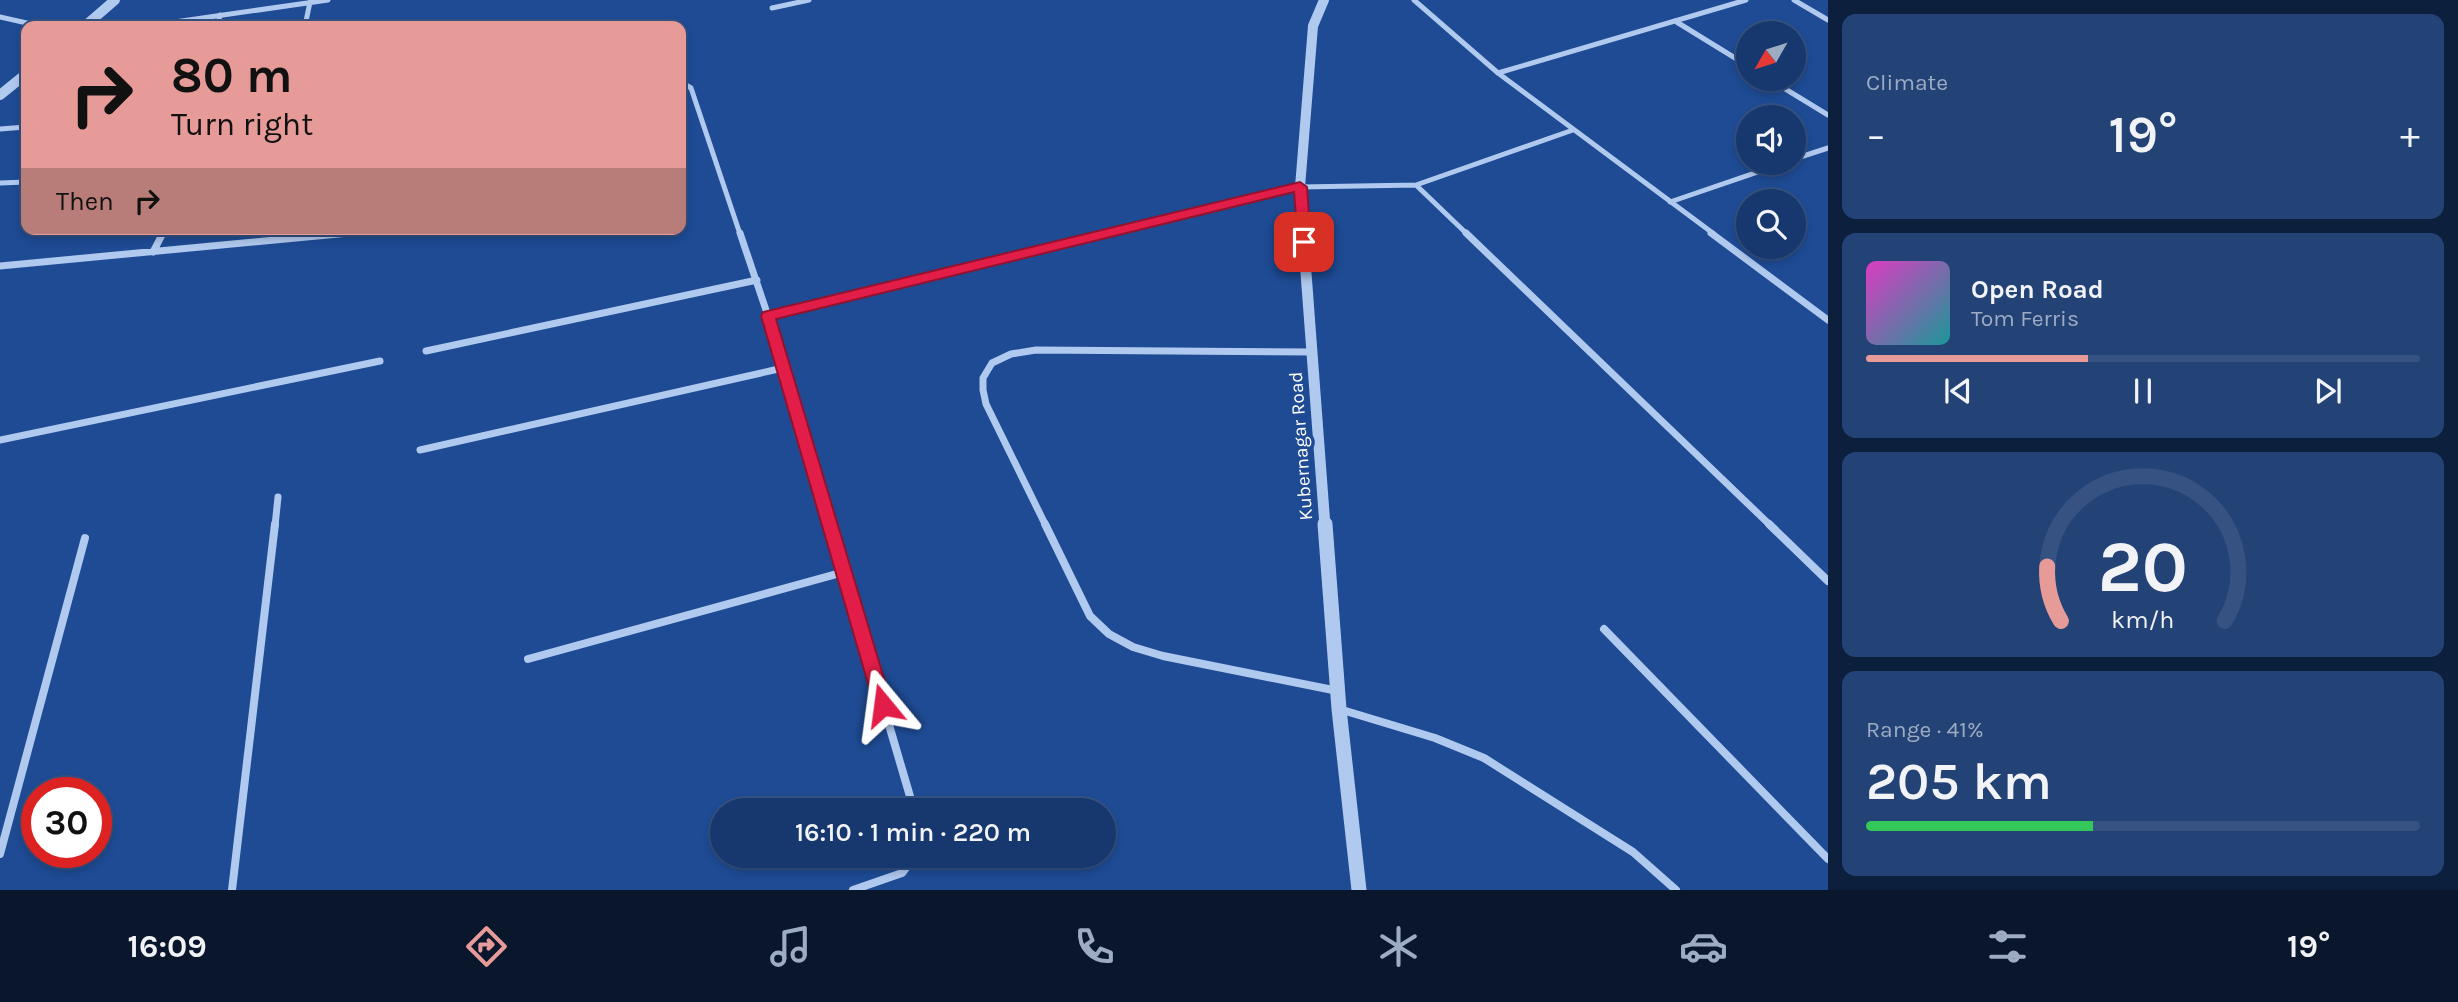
<!DOCTYPE html>
<html lang="en">
<head>
<meta charset="utf-8">
<style>
  :root { --surface:#16386f; --page:#234377; --text:#f1f3f6; --muted:#9eacc3; --line:#355282; --accent:#e69b98 }
  body { margin:0; font-family:Karla,sans-serif; background:var(--page); color:var(--text); height:100vh; display:flex; flex-direction:column; font-size:26px; white-space:nowrap }
  * { box-sizing:border-box; margin:0 }
  p { font-size:23px; color:var(--muted) }
  .icon { flex:none; width:38px; height:38px; fill:none; stroke:currentColor; stroke-width:2; stroke-linecap:round; stroke-linejoin:round }
  .map { position:relative; flex:1; overflow:hidden }
  .details { display:flex; flex-direction:column; gap:14px; padding:14px; background:#0c1f3d; width:630px }
  .details>* { flex:none }
  .hud { position:absolute; left:21px; top:21px; width:665px; height:214px; border-radius:14px; box-shadow:0 4px 10px #0003,0 0 0 2px var(--line); background:#e69b98; color:#111; overflow:hidden }
  .needle { width:46px; rotate:231deg }
  .controls { position:absolute; left:1736px; top:21px; display:grid; gap:14px }
  .controls a { display:grid; place-items:center; width:70px; height:70px; border-radius:50%; background:var(--surface); box-shadow:0 4px 10px #0003,0 0 0 2px var(--line); font-size:35px }
  .speed { position:absolute; left:21px; top:777px; display:flex; gap:14px; font-size:35px; font-weight:700; text-align:center }
  .speed>* { display:grid; place-content:center; width:91px; height:91px; border-radius:50%; background:var(--surface); box-shadow:0 4px 10px #0003,0 0 0 2px var(--line); line-height:1 }
  .speed .limit { border:10px solid #d22; background:#fff; color:#111 }
  .pin { position:absolute; display:grid; place-items:center; width:60px; height:60px; color:#fff; margin:-30px; border-radius:14px; box-shadow:0 4px 10px #0006 }
  .me { position:absolute; width:77px; margin:-38px; rotate:344deg; stroke-linejoin:round; filter:drop-shadow(0 0 5px #0008) }
  .turn { display:flex; align-items:center; gap:24px; height:147px; padding:0 35px; font-size:32px }
  .turn .icon { width:91px; height:91px; stroke-width:2.5 }
  .turn b { display:block; font-size:49px; line-height:60px }
  .then { display:flex; align-items:center; height:66px; padding:0 35px; background:#0003; gap:14px; font-size:26px }
  .big { font-size:52px; font-weight:600; line-height:1.1 }
  .details .card { flex:1; display:flex; flex-direction:column; justify-content:center; gap:10px; min-width:0; padding:0 24px; border-radius:14px; background:var(--page) }
  .details .dial { align-items:center; gap:0 }
  .dial svg { height:182px; overflow:visible; fill:none; stroke:var(--line); stroke-width:7; stroke-linecap:round; text-anchor:middle }
  .dial text { fill:var(--text); stroke:none }
  .song { display:flex; align-items:center; gap:21px }
  .cover { width:84px; height:84px; border-radius:10px; background:linear-gradient(135deg,hsl(310 70% 55%),hsl(180 70% 35%)) }
  .played { height:7px; border-radius:4px; background:linear-gradient(90deg,var(--accent) 40%,var(--line) 40%) }
  .keys { display:flex; justify-content:space-around; direction:ltr }
  .heat { display:flex; justify-content:space-between; align-items:center; font-size:38px; direction:ltr }
  .charge { height:10px; border-radius:5px; background:linear-gradient(90deg,#34c759 41%,var(--line) 0) }
  .trip { position:absolute; left:710px; top:798px; width:406px; height:70px; border-radius:35px; background:var(--surface); box-shadow:0 4px 10px #0003,0 0 0 2px var(--line); font-weight:600; line-height:70px; text-align:center }
  .menu { display:flex; height:112px; justify-content:space-around; align-items:center; background:#09162c; color:var(--muted) }
  .menu .icon { width:49px; height:49px }
  .menu .on { color:var(--accent) }
  .menu b { font-size:32px; color:var(--text) }
  main { display:flex; flex:1; min-height:0 }
  .map>svg:first-child { display:block }
</style>
</head>
<body>
<main>
<div class="map">
<svg width="1828" height="890" viewBox="0 0 1828 890">
  <rect width="100%" height="100%" fill="#1e4b94"/>
  <g fill="none" stroke-linecap="round" stroke-linejoin="round">
    <path stroke="#b0c9ee" stroke-width="5" d="M1414,0l84,73 216,161
      M1794,0l34,20
      M772,8l37,-8
      M0,17l40,9
      M1675,21l73,45
      M147,26l181,-26
      M218,26l2,-11
      M305,26l5,-24
      M1498,73l248,-73
      M1769,79l59,36
      M681,82l10,6 49,146
      M0,129l26,-2
      M1794,159l34,-11
      M0,183l26,-1
      M1670,202l114,-39
      M162,234l3,-5
      M331,234l35,-3
      M1105,234l195,-47 116,-2
      M1467,234l-51,-49 157,-55"/>
    <path stroke="#b0c9ee" stroke-width="7" d="M740,233l28,83 62,210
      M1466,233l305,293
      M1711,233l117,87
      M153,252l10,-19
      M0,266l349,-33
      M768,316l344,-83
      M426,351l331,-71
      M0,440l380,-79
      M420,450l363,-82
      M275,526l3,-29
      M1046,526l-60,-122 -3,-14v-12l9,-15 19,-9 25,-4 277,2"/>
    <path stroke="#b0c9ee" stroke-width="8" d="M830,524l84,286
      M1045,524l45,92 19,18 24,13 30,9 175,35
      M1769,524l59,57
      M1604,629l224,230
      M528,659l316,-87
      M1339,709l96,29 49,20 149,94 43,38
      M0,854l85,-316
      M232,890l43,-366
      M853,890l49,-17 13,-17"/>
    <path stroke="#b0c9ee" stroke-width="10" d="M85,26l30,-26
      M0,95l26,-21
      M1304,234l-4,-47 13,-161 11,-26"/>
    <path stroke="#b0c9ee" stroke-width="11" d="M1303,233l22,293"/>
    <path stroke="#b0c9ee" stroke-width="15" d="M1325,524l14,185 20,181"/>
  </g>
  <path fill="#e11d48" stroke="#92132f" stroke-width="2" d="M1300,182l7,5 4,55 -7,5 -6,-5 -4,-50 -518,127 116,386 -3,6 -6,3 -7,-3 -115,-395 2,-4z"/>
  <g text-anchor="middle" dominant-baseline="central" stroke-width="7" stroke-linejoin="round" paint-order="stroke">
    <g font-size="19" fill="#fff" stroke="#1e4b94">
      <text transform="translate(1301 446) rotate(-94)">Kubernagar Road</text>
    </g>
  </g>
</svg>
<div class="controls">
<a><svg class="needle" viewBox="-14 -14 28 28"><path d="M0-13l5 13h-10z" fill="#e53935"/><path d="M0 13l5-13h-10z" fill="#9eacc3"/></svg></a>
<a><svg class="icon" aria-label="sound" viewBox="0 0 24 24"><path d="M4 9h4l5-4v14l-5-4H4zM17 9q2 3 0 6"/></svg></a>
<a><svg class="icon" aria-label="search" viewBox="0 0 24 24"><circle cx="10" cy="10" r="6"/><path d="M15 15l6 6"/></svg></a>
</div>
<div class="speed"><div class="limit">30</div></div>
<div class="pin" style="left:1304px;top:242px;background:#d93025"><svg class="icon" aria-label="arrive" viewBox="0 0 24 24"><path d="M6 21V4h12l-3 4 3 4H6"/></svg></div>
<svg class="me" style="left:883px;top:705px" viewBox="-20 -20 40 40"><path d="M0-17L14 15 0 8-14 15z" fill="#e11d48" stroke="#fff" stroke-width="4"/></svg>
<div class="trip">16:10 · 1 min · 220 m</div>
<div class="hud">
<div class="turn"><svg class="icon" aria-label="right" viewBox="0 0 24 24"><path d="M7 20v-9h11M14 6l5 5-5 5"/></svg><div><b>80 m</b>Turn right</div></div>
<div class="then">Then<svg class="icon" aria-label="right" viewBox="0 0 24 24"><path d="M7 20v-9h11M14 6l5 5-5 5"/></svg></div>
</div>
</div>
<section class="details">
<div class="card"><p>Climate</p>
<div class="heat"><a>−</a><b class="big">19°</b><a>+</a></div>
</div>
<div class="card">
<div class="song"><i class="cover"></i><div><b>Open Road</b><p>Tom Ferris</p></div></div>
<div class="played"></div>
<div class="keys"><svg class="icon" aria-label="previous" viewBox="0 0 24 24"><path d="M18 5L8 12l10 7zM5 5v14"/></svg><svg class="icon" aria-label="pause" viewBox="0 0 24 24"><path d="M8 5v14M16 5v14"/></svg><svg class="icon" aria-label="next" viewBox="0 0 24 24"><path d="M6 5l10 7-10 7zM19 5v14"/></svg></div>
</div>
<div class="card dial"><svg viewBox="0 0 100 80">
<path d="M14 69A42 42 0 1 1 86 69"/>
<path d="M14 69A42 42 0 0 1 8 45" stroke="#e69b98"/>
<text x="50" y="56" font-size="32" font-weight="700">20</text>
<text x="50" y="72" font-size="11">km/h</text>
</svg></div>
<div class="card"><p>Range · 41%</p><b class="big">205 km</b><div class="charge"></div></div>
</section>
</main>
<nav class="menu">
<b>16:09</b>
<svg class="icon on" aria-label="directions" viewBox="0 0 24 24"><path d="M12 3l9 9-9 9-9-9zM9 14v-3h6M13 9l2 2-2 2"/></svg>
<svg class="icon" aria-label="music" viewBox="0 0 24 24"><path d="M9 18V5l10-2v13"/><circle cx="6" cy="18" r="3"/><circle cx="16" cy="16" r="3"/></svg>
<svg class="icon" aria-label="phone" viewBox="0 0 24 24"><path d="M5 4h4l2 5-3 2q2 4 5 5l2-3 5 2v4C11 20 4 13 5 4z"/></svg>
<svg class="icon" aria-label="climate" viewBox="0 0 24 24"><path d="M12 3v18M4 7l16 10M4 17L20 7"/></svg>
<svg class="icon" aria-label="car" viewBox="0 0 24 24"><path d="M5 17H2v-5l4-1 3-4h7l3 4 3 1v5h-3M9 17h6M6 11h13"/><circle cx="7" cy="17" r="2"/><circle cx="17" cy="17" r="2"/></svg>
<svg class="icon" aria-label="filters" viewBox="0 0 24 24"><path d="M4 7h16M4 17h16"/><circle cx="9" cy="7" r="2"/><circle cx="15" cy="17" r="2"/></svg>
<b>19°</b>
</nav>
</body>
</html>
